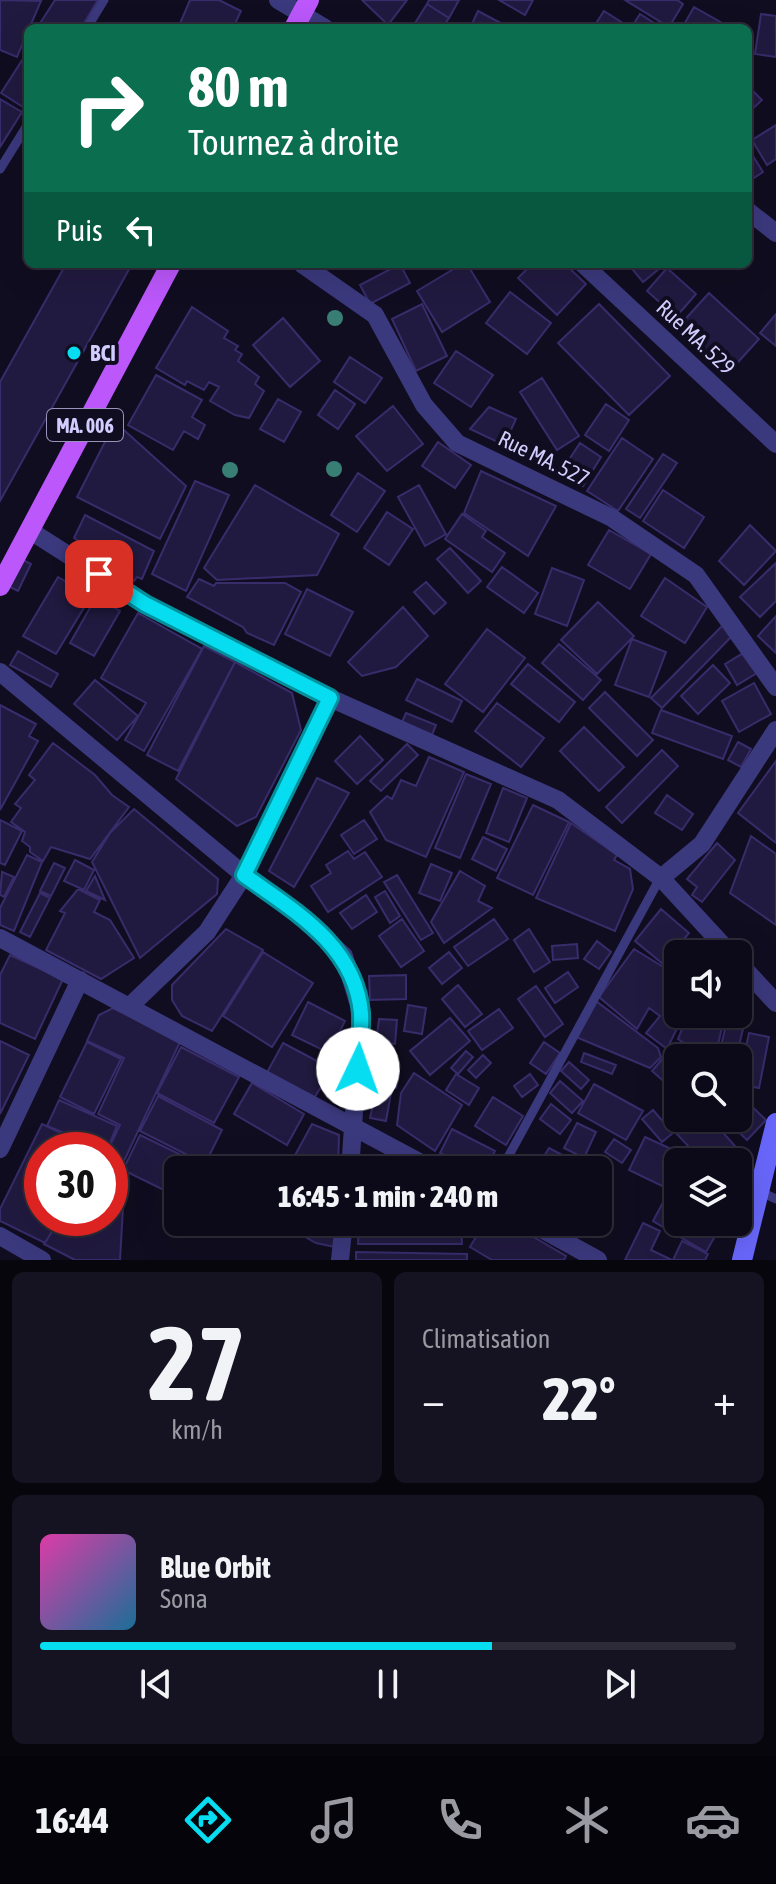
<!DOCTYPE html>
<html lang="fr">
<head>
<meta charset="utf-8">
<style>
  :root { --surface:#0c0a18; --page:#151321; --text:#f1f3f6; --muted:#9a9aa2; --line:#2c2b37; --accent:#06ddf0 }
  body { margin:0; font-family:"Asap Condensed",sans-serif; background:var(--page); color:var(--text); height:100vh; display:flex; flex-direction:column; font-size:30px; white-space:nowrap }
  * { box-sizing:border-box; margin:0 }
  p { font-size:26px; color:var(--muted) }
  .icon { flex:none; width:44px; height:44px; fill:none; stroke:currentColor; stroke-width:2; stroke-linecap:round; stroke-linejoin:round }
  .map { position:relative; height:1260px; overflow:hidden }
  .side { display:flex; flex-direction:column; gap:12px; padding:12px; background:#07060d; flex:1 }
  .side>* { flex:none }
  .guide { position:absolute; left:24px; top:24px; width:728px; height:244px; border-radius:12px; box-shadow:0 8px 32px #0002,0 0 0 2px var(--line); background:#0b6e4f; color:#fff; overflow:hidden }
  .controls { position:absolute; left:664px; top:940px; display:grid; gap:16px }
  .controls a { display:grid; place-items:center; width:88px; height:88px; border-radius:12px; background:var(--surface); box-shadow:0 8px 32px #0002,0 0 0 2px var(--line); font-size:40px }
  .speed { position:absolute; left:24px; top:1132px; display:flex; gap:16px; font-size:40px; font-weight:700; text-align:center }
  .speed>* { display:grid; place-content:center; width:104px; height:104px; border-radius:50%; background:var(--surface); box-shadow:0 8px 32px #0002,0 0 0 2px var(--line); line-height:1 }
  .speed .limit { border:12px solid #d22; background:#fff; color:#111 }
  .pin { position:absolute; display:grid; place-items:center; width:68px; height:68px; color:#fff; margin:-34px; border-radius:16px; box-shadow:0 4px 12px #0006 }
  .me { position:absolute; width:88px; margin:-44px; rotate:3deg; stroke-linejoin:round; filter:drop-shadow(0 0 6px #0008) }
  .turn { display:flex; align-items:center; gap:28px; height:168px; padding:0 32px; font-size:36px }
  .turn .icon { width:104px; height:104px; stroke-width:2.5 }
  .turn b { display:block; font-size:56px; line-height:68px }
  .then { display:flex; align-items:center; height:76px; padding:0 32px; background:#0003; gap:16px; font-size:30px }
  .big { font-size:60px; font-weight:800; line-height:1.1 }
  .side .card { flex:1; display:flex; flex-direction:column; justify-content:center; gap:12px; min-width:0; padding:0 28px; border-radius:12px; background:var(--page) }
  .side .dial { align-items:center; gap:0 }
  .dial b { font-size:104px; line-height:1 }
  .song { display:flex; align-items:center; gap:24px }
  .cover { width:96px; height:96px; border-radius:12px; background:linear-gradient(135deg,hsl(320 70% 55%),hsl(200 70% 35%)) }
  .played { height:8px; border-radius:4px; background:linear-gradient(90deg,var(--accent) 65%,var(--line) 65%) }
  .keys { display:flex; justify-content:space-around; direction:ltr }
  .heat { display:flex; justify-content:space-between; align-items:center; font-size:44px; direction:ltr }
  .side .tiles { flex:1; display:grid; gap:12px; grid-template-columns:1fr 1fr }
  .card:last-child { grid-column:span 2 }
  .trip { position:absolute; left:164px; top:1156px; width:448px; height:80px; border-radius:12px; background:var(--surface); box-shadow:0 8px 32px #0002,0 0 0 2px var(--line); font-weight:800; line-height:80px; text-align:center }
  .tabs { display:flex; height:128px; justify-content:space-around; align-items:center; background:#05040a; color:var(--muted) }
  .tabs .icon { width:56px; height:56px }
  .tabs .current { color:var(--accent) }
  .tabs b { font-size:36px; color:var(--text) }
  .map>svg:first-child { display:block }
</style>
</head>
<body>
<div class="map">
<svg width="776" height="1260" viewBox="0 0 776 1260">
  <rect width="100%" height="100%" fill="#100d20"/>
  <path fill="#211a40" stroke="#382c6b" stroke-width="2" d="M0,0l41,1 -24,56 -17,-7z
    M55,0h43l-17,28h-44z
    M190,0h29l22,11 -8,17h-55z
    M362,0h45l-19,25z
    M429,0h30l-10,18 -22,-14z
    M499,0h34l-8,15z
    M625,0h52l6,4 -14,23z
    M427,4l22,14 -7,10h-30z
    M694,7l37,21h-49z
    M478,11l32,17h-40z
    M604,11l25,16 -1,1h-35z
    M640,14l22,14h-31z
    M761,14l15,2v41l-21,-3z
    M28,51v55l-2,3 -25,-16z
    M748,86l14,14 -14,13z
    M0,99l22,13 -22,35z
    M776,125v34l-9,6 -15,-25z
    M748,148l15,24 -15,10z
    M66,264h66l-132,237v-119z
    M400,264l10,19 -40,21 -10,-19z
    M462,264h5l23,38 -48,30 -25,-41z
    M532,264h33l21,20 -29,31 -39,-37z
    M628,264h37l-22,18z
    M667,268l29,26 -20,23 -29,-26z
    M510,292l41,31 -24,31 -41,-31z
    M709,293l50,46 -30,33 -50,-46z
    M422,304l25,52 -31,15 -24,-52z
    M599,304l71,72 -41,39 -71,-72z
    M192,307l36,24 -4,7 14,8 -3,4 7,4 -4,7 21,16 -4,7 9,7 -15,27 -14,-3 -25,-14 9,-14 -10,-5 -5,8 -17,-9 -2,4 -29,-17z
    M776,314v32l-16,-13z
    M283,318l37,43 -30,26 -37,-42z
    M456,351l37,24 -22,32 -37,-24z
    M350,357l32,21 -17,25 -31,-21z
    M156,375l46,25 -10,17 13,8 -7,14 -14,-8 -11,19 -45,-25z
    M542,378l37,58 -22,14 -37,-58z
    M335,390l20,14 -17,25 -20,-14z
    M278,399l23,13 -17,30 -24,-13z
    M606,404l23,16 -20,31 -24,-16z
    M393,406l30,38 -36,27 -31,-35z
    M489,407l27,12 -12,26 -34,-16z
    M115,422l71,64 -26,53 -83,-42z
    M622,438l31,21 -35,52 -31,-20z
    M438,442l33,23 -16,23 -33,-22z
    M580,443l21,14 -18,29 -22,-14z
    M663,454l14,9 -37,55 -14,-9z
    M481,471l75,35 -28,50 -64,-43z
    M358,473l27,18 -28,41 -26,-17z
    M195,481l34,14 -43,96 -34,-17z
    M255,485l84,49 -22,41 -100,5 -13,-12z
    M419,485l27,49 -21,12 -27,-49z
    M663,490l41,27 -20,31 -41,-27z
    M387,512l26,17 -24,36 -25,-17z
    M462,514l24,17 -4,6 23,16 -13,19 -47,-33z
    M85,515l69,36 -12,28 -5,-2 -3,4 -60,-43z
    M750,525l26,26 -32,34 -25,-24z
    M609,530l42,24 -21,35 -42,-24z
    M450,548l31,33 -13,12 -31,-34z
    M21,559l10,5 -13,27 -10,-5z
    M776,563v38l-16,16 -20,-20z
    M502,567l36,26 -14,20 -37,-26z
    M552,568l32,12 -17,46 -32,-12z
    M58,577l33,19 -35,58 -33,-18z
    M665,578l42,29 -22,36 -44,-27z
    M199,579l15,7 2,-3h69l16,9 -27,53 -27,-12 -4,-6 -56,-30z
    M426,582l20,21 -12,11 -20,-22z
    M307,589l46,23 -23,44 -45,-22z
    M96,597l24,14 -26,45 -24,-13z
    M598,602l36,34 -37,38 -36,-34z
    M403,607l25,29 -32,31 -34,9 -14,-14z
    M138,613l64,36 -58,102 -19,-11 21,-37 -45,-25z
    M776,616v37l-18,-17z
    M723,625l10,10 -71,73 -11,-10z
    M487,629l38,29 -42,54 -38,-28z
    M632,639l34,13 -17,45 -34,-12z
    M559,644l42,36 -18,20 -41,-37z
    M204,646l31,16 -57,109 -31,-16z
    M18,651l40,23 -7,13 -41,-22z
    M745,652l12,21 -20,12 -12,-21z
    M235,662l57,31 9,37 -45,87 -19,9 -61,-47z
    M528,664l47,38 -16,20 -48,-38z
    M713,665l17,18 -32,31 -17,-18z
    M417,679l45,22 -10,21 -46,-22z
    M95,680l43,36 -21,24 -43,-36z
    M754,683l17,31 -32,18 -17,-31z
    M605,692l48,48 -16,16 -48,-48z
    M497,703l47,35 -23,29 -46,-36z
    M0,705l36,19 -7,12 9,5 -38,69z
    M661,710l71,26 -9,23 -71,-26z
    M406,713l30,12 -4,10 -30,-13z
    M584,727l40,40 -25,24 -39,-40z
    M360,736l23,24 -26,24 -22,-23z
    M738,742l13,7 -10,18 -13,-7z
    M53,743l42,32 17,20 17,12 -39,52 -39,-12 -8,14 -13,-9v-5l-8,-6 3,-9 -14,-10 10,-14 -6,-4 20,-24 -6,-5z
    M407,744l11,11 -37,36 -11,-10z
    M662,750l16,16 -56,57 -16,-16z
    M429,757l35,15 -38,85 -40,-17 -16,-28 17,-16 5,3 9,-19 15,6z
    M776,761v82l-38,-30z
    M466,774l25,10 -31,74 -25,-10z
    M317,778l32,15 -55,94 -25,-16z
    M503,788l24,10 -18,44 -23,-9z
    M667,795l26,19 -11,16 -27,-17z
    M533,805l36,17 -36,73 -36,-17z
    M134,809l84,70 -1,15 -77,64 -48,-96 18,-29z
    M0,820l22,11 -17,34 -5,-2z
    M364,820l13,19 -23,15 -13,-19z
    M571,823l46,32 -3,5 16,9 3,20 -18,42 -79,-33z
    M751,836l25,18v71l-46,-32z
    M483,837l24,12 -11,22 -24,-12z
    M717,843l18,17 -33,42 -10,-7 5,-8 -10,-8z
    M348,851l6,8 11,-7 17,25 -54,35 -17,-26 20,-13 -5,-8z
    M27,855l15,7 -28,69 -14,-6v-17z
    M75,860l19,10 -10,20 -20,-9z
    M54,863l11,5 -14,28 -11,-5z
    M431,864l21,9 -12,28 -21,-8z
    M460,871l25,15 -7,15 14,7 -48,35 -13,-21z
    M2,872l12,5 -10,20 -4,-2z
    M397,875l36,58 -12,7 -37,-58z
    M95,876l10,24 -19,-9z
    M78,889l22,11 -6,12 16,8 24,38 -33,21 -55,-29 19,-37 -5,-2z
    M385,891l15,25 -10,7 -15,-26z
    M40,893l10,5 -20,39 -10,-5z
    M366,895l11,17 -25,17 -12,-16z
    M661,909l28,24 -26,31 -28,-23z
    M402,919l22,32 -23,16 -22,-31z
    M494,919l14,20 -40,27 -14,-19z
    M226,929l37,21 -51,81 -30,-15 -10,-16v-15z
    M529,929l21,33 -16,10 -20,-32z
    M597,941l14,11 -12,17 -15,-10z
    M577,944l1,14 -25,2 -1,-14z
    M634,949l44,27v38h6l-17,35 -21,-16 14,-17 -11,-8 -12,21 -38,-32z
    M263,952l50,31 -41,64 -49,-31z
    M449,952l13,16 -20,16 -13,-16z
    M10,955l53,24 -28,60 -35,-16v-48z
    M568,972l10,15 -23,16 -10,-15z
    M406,975v24l-36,1 -1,-24z
    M458,985l24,29 -17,13 -23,-28z
    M536,986l27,38 -18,13 -27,-38z
    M596,1001l62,47 3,9 -11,11 -74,-31z
    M308,1002l37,19 -16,32 -37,-18z
    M408,1005l18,3 -4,26 -18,-3z
    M113,1008l67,34 -56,119 -16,-11 12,-25 -22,-11 26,-56 -37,-17 12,-26z
    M499,1009l14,19 -31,22 -14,-19z
    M688,1014h37l-10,44h-7l-30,-19z
    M450,1018l20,23 -40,34 -20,-24z
    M379,1019l18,1 -2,24 -19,-2z
    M727,1021l17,4 -8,33h-18z
    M749,1033l20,4 -10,51 -21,-4z
    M0,1041l29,14 -29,59z
    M87,1042l34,17 -27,55 -34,-17z
    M544,1042l16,11 -14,21 -16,-11z
    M283,1043l49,26 -19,31 -48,-24z
    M676,1043l18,15h-16v36l-26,-23z
    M181,1047l58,30 -25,46 -57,-30z
    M466,1051l7,6 -15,17 -7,-6z
    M584,1053l32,12 -4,9 -31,-12z
    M483,1055l8,8 -15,15 -8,-8z
    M569,1062l20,18 -8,9 -20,-18z
    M372,1071l26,3 -2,14 -26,-3z
    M414,1073l48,32 -27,46 -38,-26 4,-32z
    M456,1074l23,14 -10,17 -23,-15z
    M530,1074l8,11 -16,12 -8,-11z
    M560,1081l23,20 -11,12 -22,-20z
    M252,1083l52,31 -17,31 -53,-31z
    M594,1084l49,27 -17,29 -48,-27z
    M376,1090l15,3 -5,28 -16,-3z
    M738,1093l28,27 -19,20 -23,-22h14z
    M158,1096l64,34 -17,34 -65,-33z
    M493,1097l30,19 -17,29 -31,-19z
    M59,1100l58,26 -10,24 -60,-24z
    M551,1104l20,16 -11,14 -20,-15z
    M653,1110l20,23 -11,9 -20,-23z
    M690,1118h20l25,28 -18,16h-14l-28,-30z
    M577,1123l19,9 -12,26 -20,-10z
    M42,1124l55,26h-55v68h18l-15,25 -45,-22v-12z
    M312,1124l27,11 -1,35h-51z
    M452,1129l43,22 -10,19h-13l-32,-17z
    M140,1135l64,31 -2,4h-24v27l-55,-27z
    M645,1137l33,15 -16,34 -33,-16z
    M614,1139l17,11 -9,13 -17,-11z
    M549,1148l17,9 -7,13 -18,-9z
    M364,1156l33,14h-34z
    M110,1162l15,10 -5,88h-45l-31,-16 17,-26h49z
    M678,1174v48h45l-17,30 -53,-31z
    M279,1222h57l-1,25 -19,-4z
    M359,1222h102l1,22h-104z
    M485,1222h23l58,34 -2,4h-72l-22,-13z
    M643,1223l17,8 -9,19 21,10h-47z
    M682,1241l26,13 -3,6h-32z
    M356,1252l111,2v6h-111z"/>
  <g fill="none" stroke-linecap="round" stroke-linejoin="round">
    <path stroke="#3b397d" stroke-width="9" d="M87,28l17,-28
      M0,169l28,-45
      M501,1170l159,-292
      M759,1191l17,8"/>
    <path stroke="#3b397d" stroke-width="18" d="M278,0l47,28
      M748,211l28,22
      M302,264l73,51 49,90 33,38 155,75 84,57 80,112
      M583,264l193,180
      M29,530l116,74 185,94 228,102 103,78 70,76
      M0,672l244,203 55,40 45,41 17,56 -11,158
      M661,878l41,-34 74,-114
      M0,938l434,232
      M738,962l38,41
      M129,1007l78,-75 37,-57 86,-177
      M0,1149l80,-169
      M529,1222l69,38
      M0,1236l42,24
      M340,1260l4,-38"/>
    <path stroke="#6867fb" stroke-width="20" d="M742,1260l34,-137"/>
    <path stroke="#bb57fb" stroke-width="20" d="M294,28l15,-28
      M0,586l171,-322"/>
  </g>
  <g fill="#397e74">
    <circle cx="335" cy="318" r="8"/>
    <circle cx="334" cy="469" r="8"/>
    <circle cx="230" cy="470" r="8"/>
  </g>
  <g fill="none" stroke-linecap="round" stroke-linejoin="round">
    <defs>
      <path id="route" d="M99,574l46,30 185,94 -86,177c50,36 111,70 117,138 1,18 -2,38 -3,56"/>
    </defs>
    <use href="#route" stroke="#04909c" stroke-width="20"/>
    <use href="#route" stroke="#06ddf0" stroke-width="14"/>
  </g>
  <circle fill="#06ddf0" stroke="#100d20" stroke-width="3" cx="74" cy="353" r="8"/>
  <g text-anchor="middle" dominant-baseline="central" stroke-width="8" stroke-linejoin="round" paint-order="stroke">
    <rect fill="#100d20" stroke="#9893bb" stroke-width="2" x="47" y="409" width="76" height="32" rx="6"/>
    <g font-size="20" font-weight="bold" fill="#d2cdfe">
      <text x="85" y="425">MA. 006</text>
    </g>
    <g font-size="22" fill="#d2cdfe" stroke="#100d20">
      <text transform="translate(696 337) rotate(43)">Rue MA. 529</text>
      <text transform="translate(544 458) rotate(26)">Rue MA. 527</text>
    </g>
    <g font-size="22" font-weight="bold" fill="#d2cdfe" stroke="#100d20" text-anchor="start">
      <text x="90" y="353">BCI</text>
    </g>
  </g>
</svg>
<div class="controls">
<a><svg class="icon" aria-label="sound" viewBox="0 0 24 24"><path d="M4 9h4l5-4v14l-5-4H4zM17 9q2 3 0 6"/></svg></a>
<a><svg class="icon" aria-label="search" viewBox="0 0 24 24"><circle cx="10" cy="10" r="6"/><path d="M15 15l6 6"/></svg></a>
<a><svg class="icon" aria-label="layers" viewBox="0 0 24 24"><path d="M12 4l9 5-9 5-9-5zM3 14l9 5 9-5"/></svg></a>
</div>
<div class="speed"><div class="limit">30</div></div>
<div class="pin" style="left:99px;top:574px;background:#d93025"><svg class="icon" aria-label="arrive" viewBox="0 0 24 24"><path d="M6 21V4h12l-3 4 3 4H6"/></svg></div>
<svg class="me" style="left:358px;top:1069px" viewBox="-20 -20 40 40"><circle r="19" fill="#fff"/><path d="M0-13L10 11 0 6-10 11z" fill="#06ddf0"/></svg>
<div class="trip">16:45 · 1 min · 240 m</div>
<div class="guide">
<div class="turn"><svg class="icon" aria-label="right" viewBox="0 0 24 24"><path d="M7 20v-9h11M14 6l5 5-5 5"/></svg><div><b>80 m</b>Tournez à droite</div></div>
<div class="then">Puis<svg class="icon" aria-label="left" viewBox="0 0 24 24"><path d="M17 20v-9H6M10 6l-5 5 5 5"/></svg></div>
</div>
</div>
<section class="side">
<div class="tiles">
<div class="card dial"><b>27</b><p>km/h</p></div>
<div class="card"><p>Climatisation</p>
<div class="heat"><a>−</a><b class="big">22°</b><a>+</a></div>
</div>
<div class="card">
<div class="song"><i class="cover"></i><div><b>Blue Orbit</b><p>Sona</p></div></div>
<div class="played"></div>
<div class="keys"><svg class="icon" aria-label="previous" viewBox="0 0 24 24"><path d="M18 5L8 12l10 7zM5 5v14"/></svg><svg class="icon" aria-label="pause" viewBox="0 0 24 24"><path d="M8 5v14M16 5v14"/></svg><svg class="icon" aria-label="next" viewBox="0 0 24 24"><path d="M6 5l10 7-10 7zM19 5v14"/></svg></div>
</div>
</div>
</section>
<nav class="tabs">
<b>16:44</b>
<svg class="icon current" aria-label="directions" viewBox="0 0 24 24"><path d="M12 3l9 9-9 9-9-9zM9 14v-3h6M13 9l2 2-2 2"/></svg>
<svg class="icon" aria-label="music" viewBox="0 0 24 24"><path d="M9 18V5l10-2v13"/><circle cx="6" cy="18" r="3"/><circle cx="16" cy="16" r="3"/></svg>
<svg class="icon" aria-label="phone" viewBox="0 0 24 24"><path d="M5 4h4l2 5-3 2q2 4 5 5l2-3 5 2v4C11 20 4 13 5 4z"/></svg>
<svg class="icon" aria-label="climate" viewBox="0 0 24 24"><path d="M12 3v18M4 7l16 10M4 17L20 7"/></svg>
<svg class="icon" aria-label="car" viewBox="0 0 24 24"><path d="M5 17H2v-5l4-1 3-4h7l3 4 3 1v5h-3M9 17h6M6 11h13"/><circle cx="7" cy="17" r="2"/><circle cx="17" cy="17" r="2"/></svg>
</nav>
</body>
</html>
